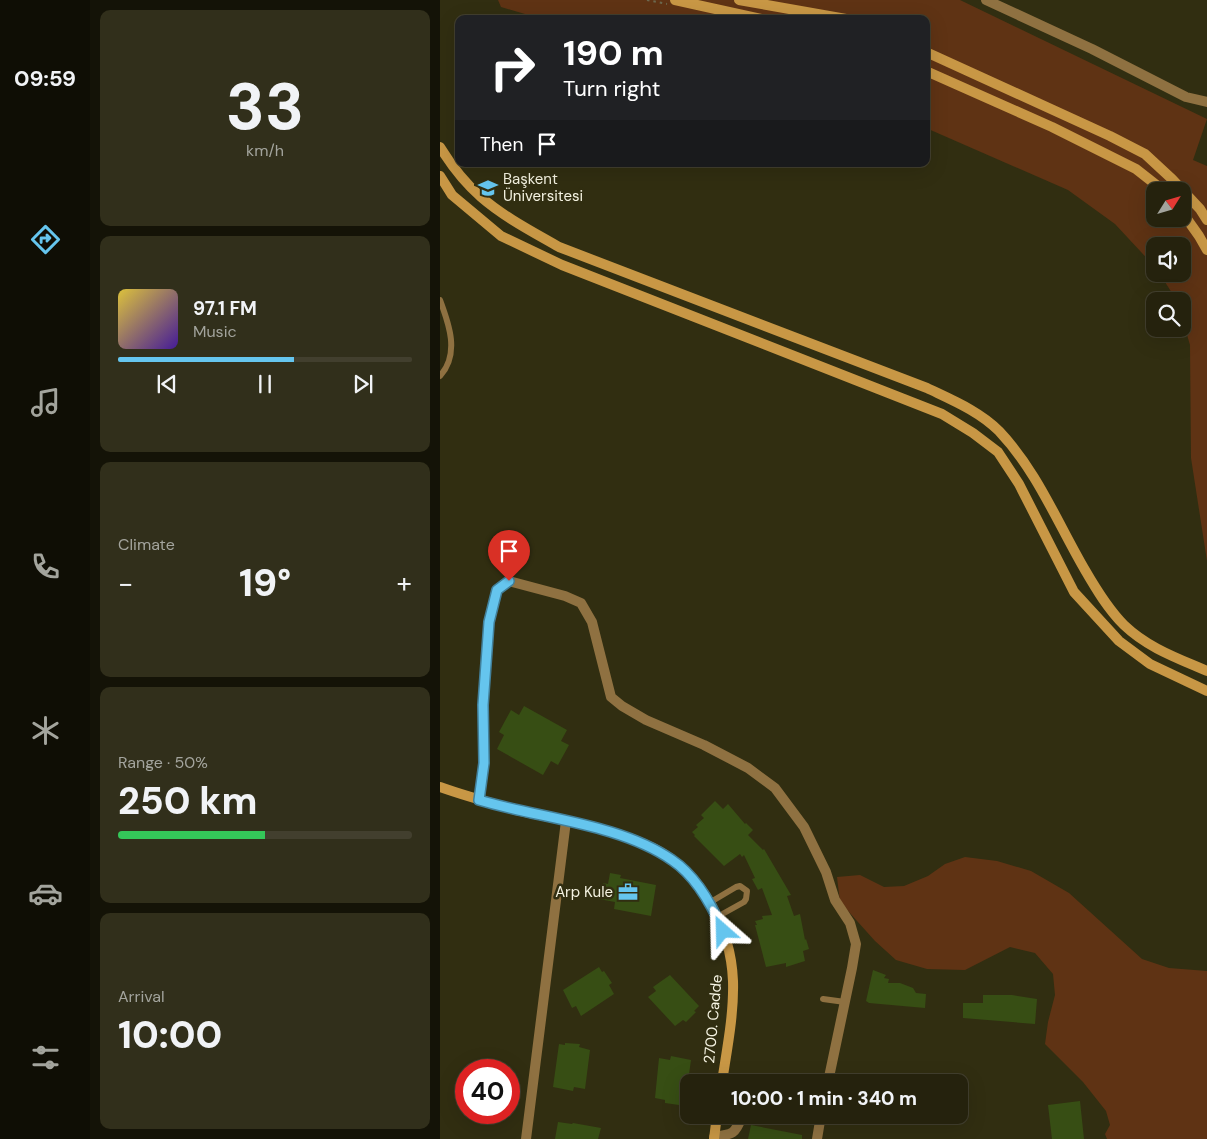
<!DOCTYPE html>
<html lang="en">
<head>
<meta charset="utf-8">
<style>
  :root { --surface:#25220d; --page:#312f1b; --text:#f1f3f6; --muted:#a3a49d; --line:#423f2e; --accent:#65c5ee }
  body { margin:0; font-family:"DM Sans",sans-serif; background:var(--page); color:var(--text); height:100vh; display:flex; flex-direction:column; font-size:19px; white-space:nowrap }
  * { box-sizing:border-box; margin:0 }
  p { font-size:16px; color:var(--muted) }
  .icon { flex:none; width:28px; height:28px; fill:none; stroke:currentColor; stroke-width:2; stroke-linecap:round; stroke-linejoin:round }
  .map { position:relative; flex:1; overflow:hidden }
  .drawer { display:flex; flex-direction:column; gap:10px; padding:10px; background:#141307; width:350px }
  .drawer>* { flex:none }
  .guide { position:absolute; left:15px; top:15px; width:475px; height:152px; border-radius:10px; box-shadow:0 5px 20px #0002,0 0 0 1px var(--line); background:#202124; color:#fff; overflow:hidden }
  .needle { width:32px; rotate:53deg }
  .controls { position:absolute; left:706px; top:182px; display:grid; gap:10px }
  .controls a { display:grid; place-items:center; width:45px; height:45px; border-radius:10px; background:var(--surface); box-shadow:0 5px 20px #0002,0 0 0 1px var(--line); font-size:25px }
  .speed { position:absolute; left:15px; top:1059px; display:flex; gap:10px; font-size:25px; font-weight:700; text-align:center }
  .speed>* { display:grid; place-content:center; width:65px; height:65px; border-radius:50%; background:var(--surface); box-shadow:0 5px 20px #0002,0 0 0 1px var(--line); line-height:1 }
  .speed .limit { border:8px solid #d22; background:#fff; color:#111 }
  .pin { position:absolute; display:grid; place-items:center; width:42px; height:42px; color:#fff; margin:-51px -21px; border-radius:50% 50% 50% 0; rotate:-45deg; box-shadow:0 0 5px #0007 }
  .pin .icon { rotate:45deg }
  .me { position:absolute; width:55px; margin:-28px; rotate:335deg; stroke-linejoin:round; filter:drop-shadow(0 0 4px #0008) }
  .turn { display:flex; align-items:center; gap:18px; height:105px; padding:0 25px; font-size:22px }
  .turn .icon { width:65px; height:65px; stroke-width:2.5 }
  .turn b { display:block; font-size:35px; line-height:42px }
  .then { display:flex; align-items:center; height:48px; padding:0 25px; background:#0003; gap:10px; font-size:19px }
  .big { font-size:38px; font-weight:800; line-height:1.1 }
  .drawer .card { flex:1; display:flex; flex-direction:column; justify-content:center; gap:8px; min-width:0; padding:0 18px; border-radius:10px; background:var(--page) }
  .drawer .dial { align-items:center; gap:0 }
  .dial b { font-size:65px; line-height:1 }
  .song { display:flex; align-items:center; gap:15px }
  .cover { width:60px; height:60px; border-radius:8px; background:linear-gradient(135deg,hsl(50 70% 55%),hsl(260 70% 35%)) }
  .played { height:5px; border-radius:2px; background:linear-gradient(90deg,var(--accent) 60%,var(--line) 60%) }
  .keys { display:flex; justify-content:space-around; direction:ltr }
  .heat { display:flex; justify-content:space-between; align-items:center; font-size:28px; direction:ltr }
  .charge { height:8px; border-radius:4px; background:linear-gradient(90deg,#34c759 50%,var(--line) 0) }
  .trip { position:absolute; left:240px; top:1074px; width:288px; height:50px; border-radius:10px; background:var(--surface); box-shadow:0 5px 20px #0002,0 0 0 1px var(--line); font-weight:800; line-height:50px; text-align:center }
  main { display:flex; flex:1; min-height:0 }
  .menu { display:flex; flex-direction:column; width:90px; justify-content:space-around; align-items:center; background:#0f0e05; color:var(--muted) }
  .menu .icon { width:35px; height:35px }
  .menu .selected { color:var(--accent) }
  .menu b { font-size:22px; color:var(--text) }
  .map>svg:first-child { display:block }
</style>
</head>
<body>
<main>
<nav class="menu">
<b>09:59</b>
<svg class="icon selected" aria-label="directions" viewBox="0 0 24 24"><path d="M12 3l9 9-9 9-9-9zM9 14v-3h6M13 9l2 2-2 2"/></svg>
<svg class="icon" aria-label="music" viewBox="0 0 24 24"><path d="M9 18V5l10-2v13"/><circle cx="6" cy="18" r="3"/><circle cx="16" cy="16" r="3"/></svg>
<svg class="icon" aria-label="phone" viewBox="0 0 24 24"><path d="M5 4h4l2 5-3 2q2 4 5 5l2-3 5 2v4C11 20 4 13 5 4z"/></svg>
<svg class="icon" aria-label="climate" viewBox="0 0 24 24"><path d="M12 3v18M4 7l16 10M4 17L20 7"/></svg>
<svg class="icon" aria-label="car" viewBox="0 0 24 24"><path d="M5 17H2v-5l4-1 3-4h7l3 4 3 1v5h-3M9 17h6M6 11h13"/><circle cx="7" cy="17" r="2"/><circle cx="17" cy="17" r="2"/></svg>
<svg class="icon" aria-label="filters" viewBox="0 0 24 24"><path d="M4 7h16M4 17h16"/><circle cx="9" cy="7" r="2"/><circle cx="15" cy="17" r="2"/></svg>
</nav>
<section class="drawer">
<div class="card dial"><b>33</b><p>km/h</p></div>
<div class="card">
<div class="song"><i class="cover"></i><div><b>97.1 FM</b><p>Music</p></div></div>
<div class="played"></div>
<div class="keys"><svg class="icon" aria-label="previous" viewBox="0 0 24 24"><path d="M18 5L8 12l10 7zM5 5v14"/></svg><svg class="icon" aria-label="pause" viewBox="0 0 24 24"><path d="M8 5v14M16 5v14"/></svg><svg class="icon" aria-label="next" viewBox="0 0 24 24"><path d="M6 5l10 7-10 7zM19 5v14"/></svg></div>
</div>
<div class="card"><p>Climate</p>
<div class="heat"><a>−</a><b class="big">19°</b><a>+</a></div>
</div>
<div class="card"><p>Range · 50%</p><b class="big">250 km</b><div class="charge"></div></div>
<div class="card"><p>Arrival</p><b class="big">10:00</b></div>
</section>
<div class="map">
<svg width="767" height="1139" viewBox="0 0 767 1139">
  <rect width="100%" height="100%" fill="#312e11"/>
  <path fill="#5f3314" fill-rule="evenodd" d="M58,0h462l247,119 -14,41 14,6v395l-16,-103 -1,-113 -7,-24 -1,-20h-5l-17,-27h22v-28h-27v21l-40,-43 -47,-34 -142,-62v-109h-384l-41,-12zM715,191h27v28h-27z
    M525,857l32,4 34,10 38,22 73,66 27,9 38,3v168h-100l-2,-5 5,-9 -4,-14 -23,-29 -38,-38 3,-22 7,-27 -2,-21 -18,-21 -25,-6 -45,23 -38,-1 -31,-9 -21,-19 -35,-39 -3,-25 23,-2 24,12 20,-1 24,-10 17,-12z"/>
  <path fill="#374e14" d="M84,706l43,24 -6,11 8,4 -11,20 -7,-4 -8,14 -46,-26 7,-14 -5,-3 12,-22 8,5z
    M275,801l8,8 5,-5 17,20 1,-1 7,7 -5,5 15,15 1,-1 27,46 -4,1 7,20 6,-2 5,26 1,-1 3,10 -6,2 2,10 -19,6v-4l-20,4 -11,-42h2l-2,-4 8,-2 -1,-3 10,-1 -10,-27 -4,2 -6,-11 3,-1 -11,-23 -2,2 -2,-3 -16,12 -30,-30 1,-1 -3,-3 6,-5 -2,-2 8,-7 -3,-3z
    M170,873l11,2 -1,3 36,7 -5,31 -37,-7 1,-7 -16,-3 4,-16 5,1z
    M159,967l3,5 2,-1 8,12 -3,2 5,9 -33,22 -5,-10 -4,2 -9,-18z
    M433,970l13,5 -2,3 5,1 -1,4h12l13,5 3,5 10,1 -1,14 -56,-5 -3,-2z
    M230,975l29,31 -5,5 2,1 -10,10 -3,-2 -8,6 -27,-29 8,-6 -3,-4z
    M543,995h29l25,4 -2,25 -72,-6v-15h20z
    M125,1043l15,1 -1,3 11,3 -5,39 -11,-2 -1,4 -20,-4 6,-43 6,1z
    M231,1056l20,4 -6,43 -6,-1v3l-14,-2v-3l-10,-2 4,-40 11,2z
    M640,1101l4,38h-32l-4,-34z
    M118,1122l14,2 1,-1 28,5 -3,11h-43z
    M311,1125l51,10v4h-54z"/>
  <g fill="none" stroke-linecap="round" stroke-linejoin="round">
    <path stroke="#6c694f" stroke-width="2" stroke-dasharray="2.5 4" stroke-linecap="butt" d="M207,0l20,4"/>
    <path stroke="#8f7141" stroke-width="6" d="M0,300c9,24 20,54 0,76
      M269,903l27,-16 4,-1 7,5 -1,8 -2,3 -27,15
      M383,999l22,3"/>
    <path stroke="#8f7141" stroke-width="10" d="M546,0l106,49 94,48 21,5
      M39,800l5,-37 -1,-58 6,-83 8,-32 12,-9 56,15 16,7 11,19 19,75 11,9 24,14 58,25 44,23 27,20 29,39 22,45 9,28 15,23 6,21 -4,24 -24,114
      M274,1137c21,-3 20,-3 29,-22
      M86,1139l40,-318
      M377,1139l4,-24"/>
    <path stroke="#c89745" stroke-width="10" d="M235,0l86,19
      M299,0l107,19
      M486,52l184,84 35,18 27,25 28,30 7,11
      M486,71l126,56 84,42 28,22
      M0,147c11,18 25,36 41,50 23,20 52,35 78,50l368,141c25,12 52,23 72,43 38,40 58,91 86,139 11,19 23,39 39,55 24,23 53,33 83,46
      M0,176l12,19 49,41 61,29 380,149 31,19 25,19 21,32 55,108 45,49 31,23 57,27
      M742,212l17,24 8,14
      M0,787c25,9 51,16 76,23 45,10 99,18 139,39 47,24 76,80 78,132 1,33 -6,68 -11,101
      M274,1139l3,-24"/>
  </g>
  <g fill="none" stroke-linecap="round" stroke-linejoin="round">
    <defs>
      <path id="route" d="M69,581l-12,9 -8,32 -6,83 1,58 -5,37c59,18 142,24 193,60 24,16 40,45 51,71"/>
    </defs>
    <use href="#route" stroke="#42809b" stroke-width="12"/>
    <use href="#route" stroke="#65c5ee" stroke-width="9"/>
  </g>
  <defs>
    <symbol id="university-bare" viewBox="-9 -9 18 18"><path d="M0-5L7-2L0 1L-7-2ZM-4 1L0 2.5L4 1V4Q0 6-4 4Z" fill="#65c5ee" stroke="#312e11" stroke-width="2.5" paint-order="stroke"/></symbol>
    <symbol id="office-bare" viewBox="-9 -9 18 18"><path d="M-6-3h4V-5.5h4V-3h4V5H-6ZM-1-4.5V-3h2v-1.5ZM-6 0V1H6V0Z" fill="#65c5ee" stroke="#312e11" stroke-width="2.5" paint-order="stroke"/></symbol>
  </defs>
  <g fill-rule="evenodd">
    <use href="#university-bare" x="34" y="174" width="28" height="28"/>
    <use href="#office-bare" x="174" y="878" width="28" height="28"/>
  </g>
  <g text-anchor="middle" dominant-baseline="central" stroke-width="5" stroke-linejoin="round" paint-order="stroke">
    <g font-size="15" fill="#f4f2e1" stroke="#312e11" text-anchor="start">
      <text x="63" y="179">Başkent<tspan x="63" dy="17">Üniversitesi</tspan></text>
      <text x="173" y="892" text-anchor="end">Arp Kule</text>
    </g>
    <g font-size="15" fill="#f4f2e1" stroke="#312e11">
      <text transform="translate(273 1019) rotate(-85)">2700. Cadde</text>
    </g>
  </g>
</svg>
<div class="controls">
<a><svg class="needle" viewBox="-14 -14 28 28"><path d="M0-13l5 13h-10z" fill="#e53935"/><path d="M0 13l5-13h-10z" fill="#a3a49d"/></svg></a>
<a><svg class="icon" aria-label="sound" viewBox="0 0 24 24"><path d="M4 9h4l5-4v14l-5-4H4zM17 9q2 3 0 6"/></svg></a>
<a><svg class="icon" aria-label="search" viewBox="0 0 24 24"><circle cx="10" cy="10" r="6"/><path d="M15 15l6 6"/></svg></a>
</div>
<div class="speed"><div class="limit">40</div></div>
<div class="pin" style="left:69px;top:581px;background:#d93025"><svg class="icon" aria-label="arrive" viewBox="0 0 24 24"><path d="M6 21V4h12l-3 4 3 4H6"/></svg></div>
<svg class="me" style="left:283px;top:931px" viewBox="-20 -20 40 40"><path d="M0-17L14 15 0 8-14 15z" fill="#65c5ee" stroke="#fff" stroke-width="4"/></svg>
<div class="trip">10:00 · 1 min · 340 m</div>
<div class="guide">
<div class="turn"><svg class="icon" aria-label="right" viewBox="0 0 24 24"><path d="M7 20v-9h11M14 6l5 5-5 5"/></svg><div><b>190 m</b>Turn right</div></div>
<div class="then">Then<svg class="icon" aria-label="arrive" viewBox="0 0 24 24"><path d="M6 21V4h12l-3 4 3 4H6"/></svg></div>
</div>
</div>
</main>
</body>
</html>
